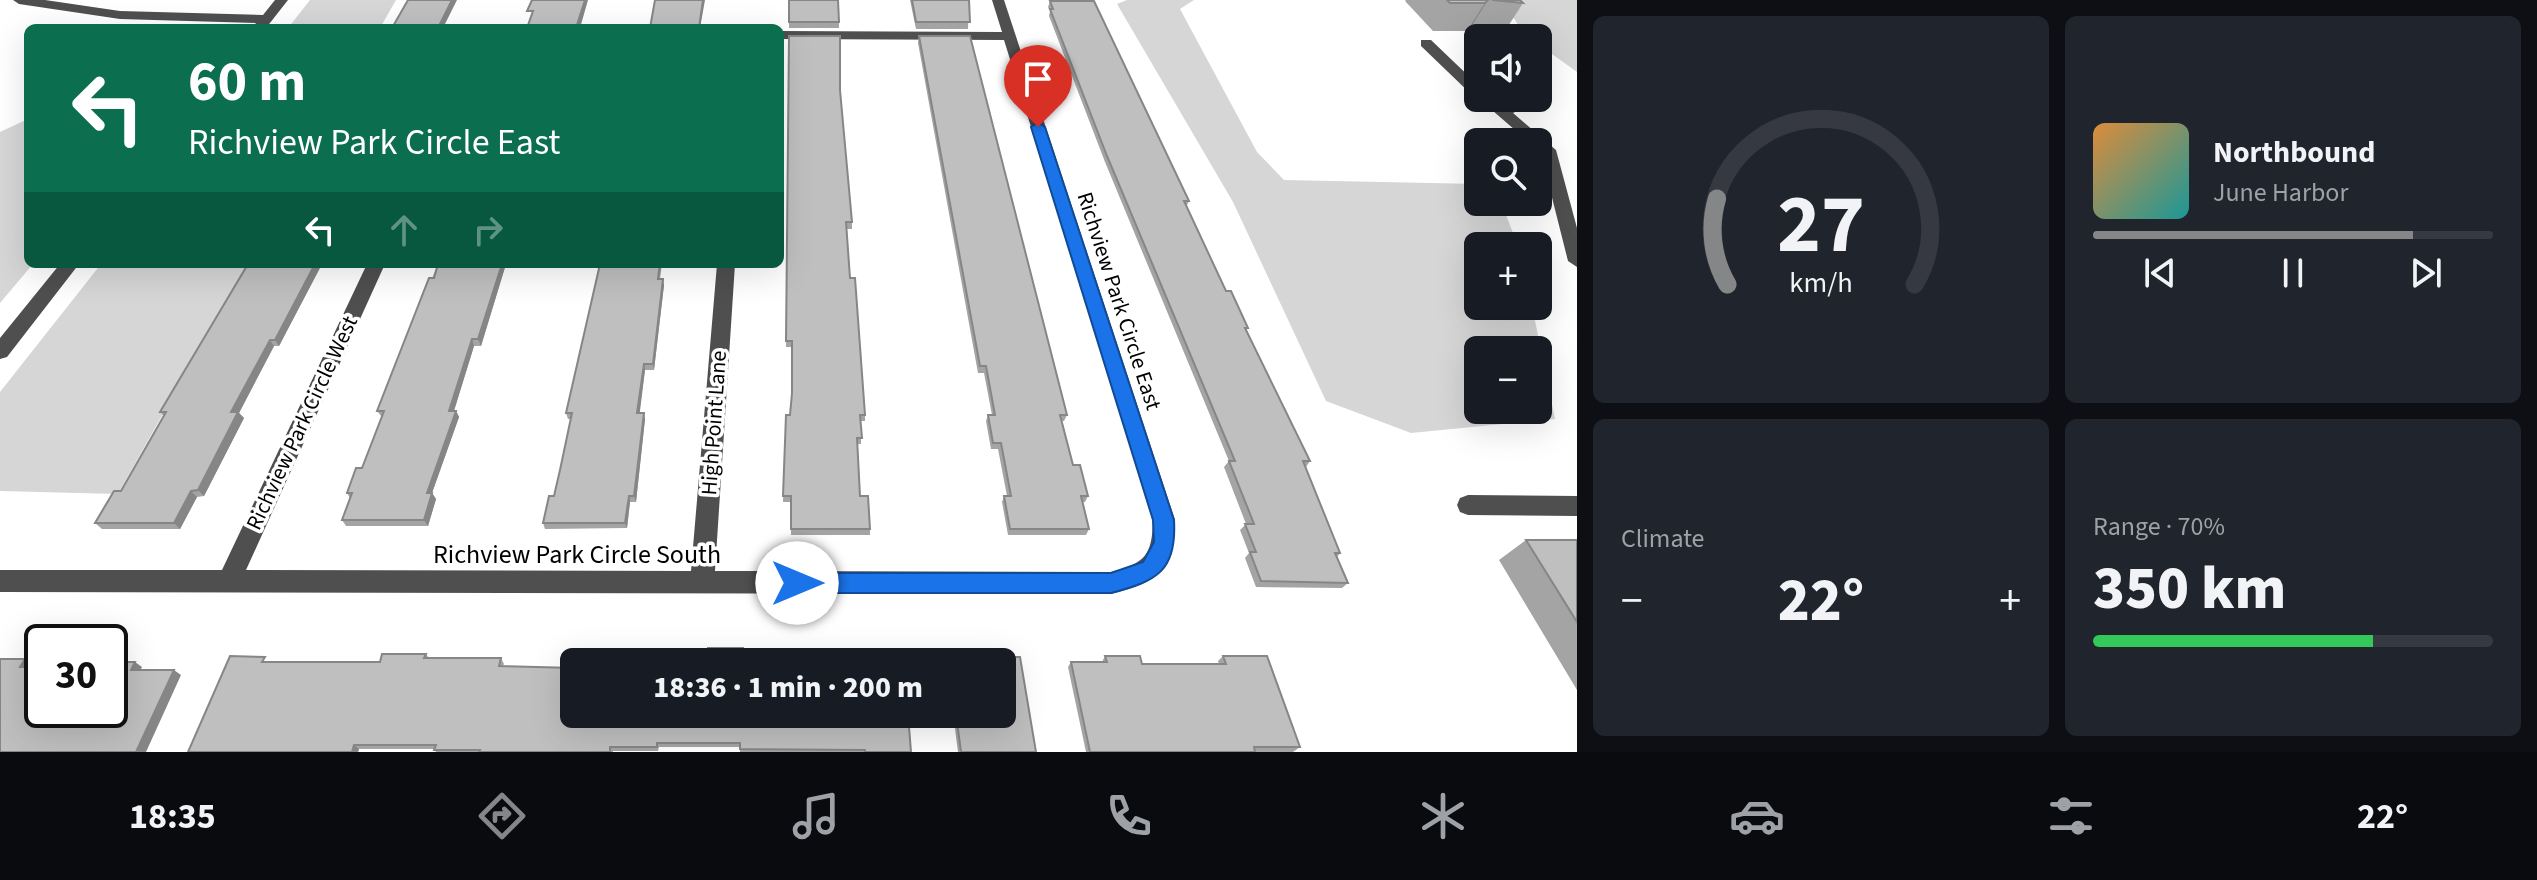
<!DOCTYPE html>
<html lang="en">
<head>
<meta charset="utf-8">
<style>
  :root { --surface:#171b24; --page:#20242c; --text:#f1f3f6; --muted:#9ea1a6; --line:#363941; --accent:#858687 }
  body { margin:0; font-family:"Source Sans 3",sans-serif; background:var(--page); color:var(--text); height:100vh; display:flex; flex-direction:column; font-size:30px; white-space:nowrap }
  * { box-sizing:border-box; margin:0 }
  p { font-size:26px; color:var(--muted) }
  .icon { flex:none; width:44px; height:44px; fill:none; stroke:currentColor; stroke-width:2; stroke-linecap:round; stroke-linejoin:round }
  .map { position:relative; flex:1; overflow:hidden }
  .sheet { display:flex; flex-direction:column; gap:16px; padding:16px; background:#0d0f14; width:960px }
  .sheet>* { flex:none }
  .top-card { position:absolute; left:24px; top:24px; width:760px; height:244px; border-radius:12px; box-shadow:0 8px 32px #0002; background:#0b6e4f; color:#fff; overflow:hidden }
  .buttons { position:absolute; left:1464px; top:24px; display:grid; gap:16px }
  .buttons a { display:grid; place-items:center; width:88px; height:88px; border-radius:12px; background:var(--surface); box-shadow:0 8px 32px #0002; font-size:40px }
  .speed { position:absolute; left:24px; top:624px; display:flex; gap:16px; font-size:40px; font-weight:700; text-align:center }
  .speed>* { display:grid; place-content:center; width:104px; height:104px; border-radius:50%; background:var(--surface); box-shadow:0 8px 32px #0002; line-height:1 }
  .speed .limit { border:4px solid #111; border-radius:12px; background:#fff; color:#111 }
  .pin { position:absolute; display:grid; place-items:center; width:68px; height:68px; color:#fff; margin:-82px -34px; border-radius:50% 50% 50% 0; rotate:-45deg; box-shadow:0 0 8px #0007 }
  .pin .icon { rotate:45deg }
  .me { position:absolute; width:88px; margin:-44px; rotate:90deg; stroke-linejoin:round; filter:drop-shadow(0 0 6px #0008) }
  .turn { display:flex; align-items:center; gap:28px; height:168px; padding:0 32px; font-size:36px }
  .turn .icon { width:104px; height:104px; stroke-width:2.5 }
  .turn b { display:block; font-size:56px; line-height:68px }
  .lanes { display:flex; align-items:center; height:76px; padding:0 32px; background:#0003; justify-content:center; gap:40px; direction:ltr }
  .lanes .off { opacity:.35 }
  .big { font-size:60px; font-weight:800; line-height:1.1 }
  .sheet .card { flex:1; display:flex; flex-direction:column; justify-content:center; gap:12px; min-width:0; padding:0 28px; border-radius:12px; background:var(--page) }
  .sheet .dial { align-items:center; gap:0 }
  .dial svg { height:208px; overflow:visible; fill:none; stroke:var(--line); stroke-width:7; stroke-linecap:round; text-anchor:middle }
  .dial text { fill:var(--text); stroke:none }
  .song { display:flex; align-items:center; gap:24px }
  .cover { width:96px; height:96px; border-radius:12px; background:linear-gradient(135deg,hsl(30 70% 55%),hsl(180 70% 35%)) }
  .played { height:8px; border-radius:4px; background:linear-gradient(90deg,var(--accent) 80%,var(--line) 80%) }
  .keys { display:flex; justify-content:space-around; direction:ltr }
  .heat { display:flex; justify-content:space-between; align-items:center; font-size:44px; direction:ltr }
  .charge { height:12px; border-radius:6px; background:linear-gradient(90deg,#34c759 70%,var(--line) 0) }
  .sheet .tiles { flex:1; display:grid; gap:16px; grid-template-columns:repeat(2,1fr) }
  .trip { position:absolute; left:560px; top:648px; width:456px; height:80px; border-radius:12px; background:var(--surface); box-shadow:0 8px 32px #0002; font-weight:800; line-height:80px; text-align:center }
  .dock { display:flex; height:128px; justify-content:space-around; align-items:center; background:#090b0e; color:var(--muted) }
  .dock .icon { width:56px; height:56px }
  .dock .selected { color:var(--accent) }
  .dock b { font-size:36px; color:var(--text) }
  main { display:flex; flex:1; min-height:0 }
  .map>svg:first-child { display:block }
</style>
</head>
<body>
<main>
<div class="map">
<svg width="1577" height="752" viewBox="0 0 1577 752">
  <rect width="100%" height="100%" fill="#fff"/>
  <path fill="#d6d6d6" fill-rule="evenodd" d="M310,0h86l-16,28h-92z
    M1127,0h67l-14,9 77,143 27,28 194,4v18h23l17,44h-40v60h54l23,113 -144,14 -85,-32 -93,-199 -116,-198zM1538,350v60h-60v-60z
    M1502,0h75v72l-39,-28v-6l-14,-4z
    M28,119v145h5l-33,39v-171z
    M101,264h146l-129,230 -118,-3v-99z"/>
  <g fill="none" stroke-linecap="round" stroke-linejoin="round">
    <path fill="#4f4f4f" fill-rule="evenodd" d="M13,0h32l75,11 143,4 12,-15h13l-22,28h-14l4,-5 -136,-4 -101,-15z
      M992,0h12l171,520c1,51 -18,62 -64,74l-1111,-2v-22h222l145,-306h18l-139,306 445,1 26,-307h18l-20,307 396,1c34,-9 41,-16 42,-52l-149,-480 -224,-1v-8l222,1z
      M1471,30h10l6,8 -12,3 -6,-8z
      M1421,40h10l47,45v12l-5,-1 -52,-50z
      M1538,96l1,2 -2,3 -24,12 43,37 21,78v39l-9,-6 -30,-119h-9l-51,-44h16l10,8 17,-8z
      M60,264h19l-72,93 -7,2v-21z
      M1468,495l109,1v20l-109,-1 -8,-3 -3,-7 3,-7z"/>
  </g>
  <path fill="#a4a4a4" d="M789,0l50,22v6h-50z
    M910,0h59l-1,29h-52z
    M1406,0h114l3,3 -18,28 -34,-4 -4,4h-34l-28,-30z
    M1050,1l139,200 -3,6 40,84 22,37 -2,3 64,130 -4,6 34,86 -3,4 11,26 -6,5 -86,-1 -11,-29 4,-5 -9,-23 6,-6 -22,-57 5,-6 -124,-299 -56,-146 1,-5 -2,-4z
    M789,36l51,54 12,132v7h-5l3,49 15,137v6h-4v23h-4l3,52 10,33v6h-79v-33h-8l3,-87h4l2,-22v-46h-6z
    M919,36l148,379 -3,6h-2l11,44 15,31 -3,6h-2l6,27 -3,6h-78l-6,-33 2,-6h3l-9,-47h-7l-5,-28 2,-6h4l-8,-42h-6l-60,-330z
    M248,264h74l-43,82h-5l-35,67 5,5 -40,78 -7,1 -17,32h-78l-7,-6 26,-32 43,-75 -4,-4z
    M438,264h68l-25,82h-7l-20,65h2l3,6 -27,76 4,6 -8,27h-82l-4,-6 8,-22 -3,-5 15,-25 20,-51 -5,-6z
    M600,264h62l-2,15 4,6 -10,85h-9l-6,43 6,6 -9,83h-6l-3,26 -82,1 -2,-6 11,-27 6,-26 11,-51h-3l-2,-6z
    M1526,540h51v150l-78,-130z
    M426,654l3,4h72l3,6 -1,2 408,86h-171v-5h-81l-1,4h-45v1h-177l-2,-3h-75l-1,3 -87,-90h109z
    M1105,656l37,8h77l-1,-3 5,-5 77,91 -7,5h-207l-18,-85 3,-5h31z
    M984,657l52,95h-78l-5,-38h49l-20,-52z"/>
  <path fill="#868686" d="M452,0h5l-14,28h-5z
    M585,0h3l-8,28h-4z
    M703,0h2l-5,28h-1z
    M1488,0l-17,27 -4,4 18,-28z
    M315,264h7l-43,82 -4,-6z
    M502,264h4l-25,82 -3,-7z
    M663,279l1,6 -10,85 -1,-6z
    M472,339l2,7 -22,71 -3,-6z
    M270,340l4,6 -35,67 5,5 -40,78 -6,-6 33,-78z
    M644,364l1,6 -6,49 -2,-6z
    M456,411l3,6 -27,76 4,6 -8,27 -4,-6 3,-27z
    M644,413l1,6 -9,83 -2,-6z
    M191,491l6,6 -17,32 -6,-6z
    M629,496l1,6 -3,26 -2,-5z
    M25,659l8,5 -4,8 -9,-5z
    M135,662l7,5 -4,8 -7,-5z
    M174,670l7,5 -35,77h-10z
    M354,745l5,4 -1,3h-6z"/>
  <path fill="#bfbfbf" stroke="#868686" stroke-width="2" d="M408,0h44l-14,28h-46z
    M532,0h53l-9,28h-49l6,-17h-6z
    M655,0h48l-4,28h-49z
    M789,0h49l1,22h-50z
    M912,0h57l1,22h-54z
    M1447,0h41l-3,3h-35z
    M1492,0h28l3,3z
    M1050,1h44l95,200h-5l42,90h5l17,37h-3l65,133h-7l37,92h-5l13,30 -87,-2 -11,-29h6l-11,-28h9l-25,-63h6l-128,-305 -57,-147h3z
    M789,36h51v54l12,132h-6l4,56h5l10,137h-5l2,23h-5l3,58h8l2,33h-79v-33h-8l3,-81h4l2,-22v-52h-6z
    M919,36h51l97,379h-7l13,50h7l8,31h-7l8,33h-79l-6,-33h7l-10,-53h-8l-5,-28h7l-9,-49h-6z
    M248,264h67l-40,76h-5l-39,72h7l-40,78 -7,1 -17,32h-79l19,-32h7l45,-79h-6z
    M438,264h64l-24,75h-6l-23,72h7l-29,82h5l-8,27h-82l10,-27h-5l9,-25h6l22,-57h-7l52,-133h5z
    M600,264h60l-2,15h5l-10,85h-9l-7,49h7l-10,83h-5l-4,27h-82l6,-27h5l6,-26 12,-57h-6z
    M1526,540h51v82z
    M708,648h35v6l117,3v5h-239l1,-7h86z
    M382,654h44l-2,4h77l-2,8 75,2v46h334l3,38h-46v-2l-125,-1v-6h-83v4h-47v5h-131l1,-2h-46l2,-5h-82l-2,7h-164l42,-96 35,1 -3,5h118z
    M1105,656h35l2,8h84l-3,-8h44l33,91h-46l1,5h-165l-19,-90h36z
    M984,657h36l16,95h-75l-5,-38h46v-52h-17z
    M0,659h25l-5,8h22v43h68v-48h25l-4,8h43l-38,82h-136z"/>
  <path fill="#1a73e8" stroke="#114b97" stroke-width="2" d="M1038,122l7,5 129,393c3,51 -17,61 -63,73h-314l-8,-3 -3,-7 3,-8 8,-2h314l32,-11 11,-20 -1,-22 -122,-393z"/>
  <g text-anchor="middle" dominant-baseline="central" stroke-width="7" stroke-linejoin="round" paint-order="stroke">
    <g font-size="22" fill="#000" stroke="#fff">
      <text transform="translate(1119 301) rotate(72)">Richview Park Circle East</text>
      <text transform="translate(302 423) rotate(-65)">Richview Park Circle West</text>
      <text transform="translate(714 423) rotate(-86)">High Point Lane</text>
    </g>
    <g font-size="26" fill="#000" stroke="#fff">
      <text x="577" y="554">Richview Park Circle South</text>
    </g>
  </g>
</svg>
<div class="buttons">
<a><svg class="icon" aria-label="sound" viewBox="0 0 24 24"><path d="M4 9h4l5-4v14l-5-4H4zM17 9q2 3 0 6"/></svg></a>
<a><svg class="icon" aria-label="search" viewBox="0 0 24 24"><circle cx="10" cy="10" r="6"/><path d="M15 15l6 6"/></svg></a>
<a>+</a>
<a>−</a>
</div>
<div class="speed"><div class="limit">30</div></div>
<div class="pin" style="left:1038px;top:127px;background:#d93025"><svg class="icon" aria-label="arrive" viewBox="0 0 24 24"><path d="M6 21V4h12l-3 4 3 4H6"/></svg></div>
<svg class="me" style="left:797px;top:583px" viewBox="-20 -20 40 40"><circle r="19" fill="#fff"/><path d="M0-13L10 11 0 6-10 11z" fill="#1a73e8"/></svg>
<div class="trip">18:36 · 1 min · 200 m</div>
<div class="top-card">
<div class="turn"><svg class="icon" aria-label="left" viewBox="0 0 24 24"><path d="M17 20v-9H6M10 6l-5 5 5 5"/></svg><div><b>60 m</b>Richview Park Circle East</div></div>
<div class="lanes"><svg class="icon" aria-label="left" viewBox="0 0 24 24"><path d="M17 20v-9H6M10 6l-5 5 5 5"/></svg><svg class="icon off" aria-label="ahead" viewBox="0 0 24 24"><path d="M12 20V5M6 11l6-6 6 6"/></svg><svg class="icon off" aria-label="right" viewBox="0 0 24 24"><path d="M7 20v-9h11M14 6l5 5-5 5"/></svg></div>
</div>
</div>
<section class="sheet">
<div class="tiles">
<div class="card dial"><svg viewBox="0 0 100 80">
<path d="M14 69A42 42 0 1 1 86 69"/>
<path d="M14 69A42 42 0 0 1 10 36" stroke="#858687"/>
<text x="50" y="56" font-size="32" font-weight="700">27</text>
<text x="50" y="72" font-size="11">km/h</text>
</svg></div>
<div class="card">
<div class="song"><i class="cover"></i><div><b>Northbound</b><p>June Harbor</p></div></div>
<div class="played"></div>
<div class="keys"><svg class="icon" aria-label="previous" viewBox="0 0 24 24"><path d="M18 5L8 12l10 7zM5 5v14"/></svg><svg class="icon" aria-label="pause" viewBox="0 0 24 24"><path d="M8 5v14M16 5v14"/></svg><svg class="icon" aria-label="next" viewBox="0 0 24 24"><path d="M6 5l10 7-10 7zM19 5v14"/></svg></div>
</div>
<div class="card"><p>Climate</p>
<div class="heat"><a>−</a><b class="big">22°</b><a>+</a></div>
</div>
<div class="card"><p>Range · 70%</p><b class="big">350 km</b><div class="charge"></div></div>
</div>
</section>
</main>
<nav class="dock">
<b>18:35</b>
<svg class="icon selected" aria-label="directions" viewBox="0 0 24 24"><path d="M12 3l9 9-9 9-9-9zM9 14v-3h6M13 9l2 2-2 2"/></svg>
<svg class="icon" aria-label="music" viewBox="0 0 24 24"><path d="M9 18V5l10-2v13"/><circle cx="6" cy="18" r="3"/><circle cx="16" cy="16" r="3"/></svg>
<svg class="icon" aria-label="phone" viewBox="0 0 24 24"><path d="M5 4h4l2 5-3 2q2 4 5 5l2-3 5 2v4C11 20 4 13 5 4z"/></svg>
<svg class="icon" aria-label="climate" viewBox="0 0 24 24"><path d="M12 3v18M4 7l16 10M4 17L20 7"/></svg>
<svg class="icon" aria-label="car" viewBox="0 0 24 24"><path d="M5 17H2v-5l4-1 3-4h7l3 4 3 1v5h-3M9 17h6M6 11h13"/><circle cx="7" cy="17" r="2"/><circle cx="17" cy="17" r="2"/></svg>
<svg class="icon" aria-label="filters" viewBox="0 0 24 24"><path d="M4 7h16M4 17h16"/><circle cx="9" cy="7" r="2"/><circle cx="15" cy="17" r="2"/></svg>
<b>22°</b>
</nav>
</body>
</html>
